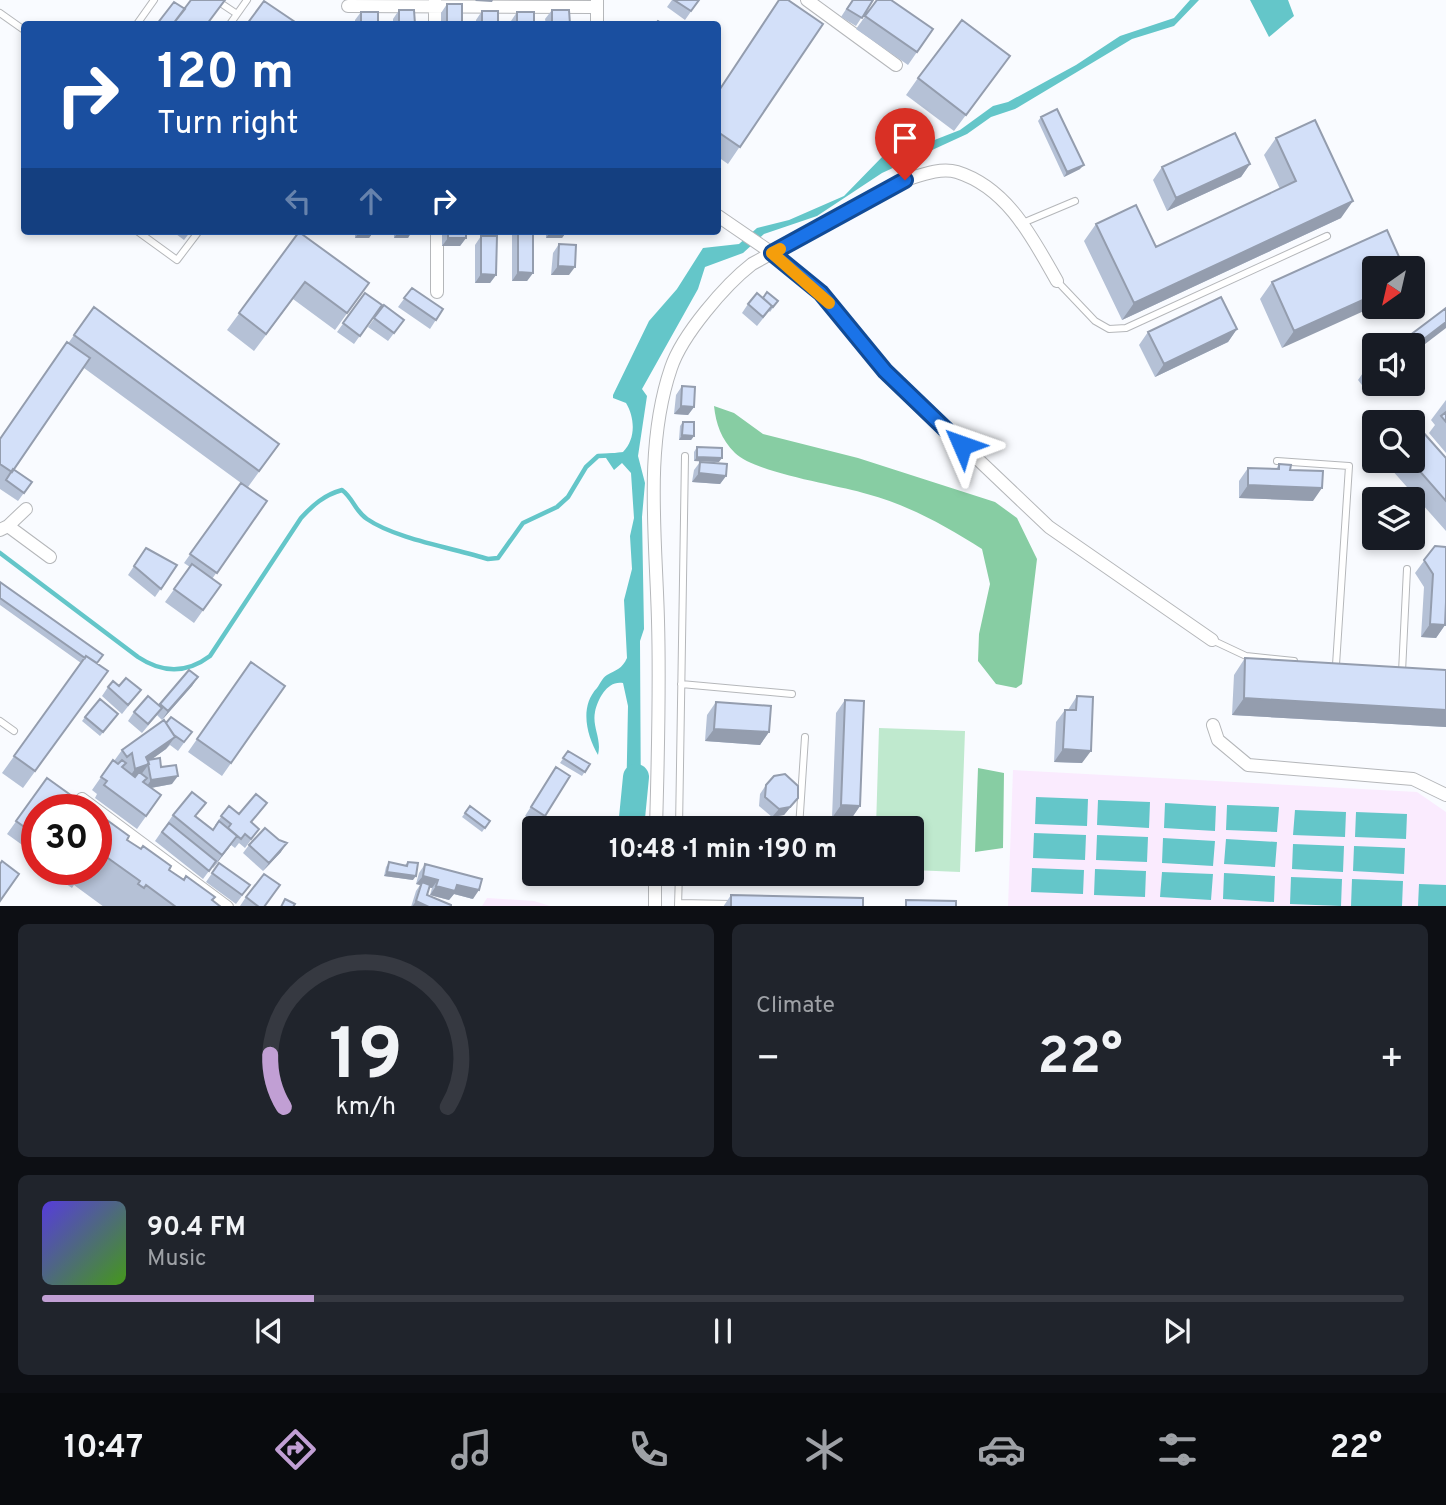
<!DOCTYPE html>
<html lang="en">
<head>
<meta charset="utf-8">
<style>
  :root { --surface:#171b24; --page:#20242c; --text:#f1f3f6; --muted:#9ea1a6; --line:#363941; --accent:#c19fd4 }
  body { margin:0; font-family:Overpass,sans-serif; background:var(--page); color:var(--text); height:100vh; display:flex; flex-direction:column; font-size:26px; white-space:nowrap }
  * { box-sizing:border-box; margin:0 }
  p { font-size:23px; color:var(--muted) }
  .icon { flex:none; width:38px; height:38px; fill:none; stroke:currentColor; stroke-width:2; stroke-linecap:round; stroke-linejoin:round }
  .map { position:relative; height:906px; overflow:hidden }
  .details { display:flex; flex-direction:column; gap:18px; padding:18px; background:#0d0f14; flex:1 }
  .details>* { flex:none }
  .banner { position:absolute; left:21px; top:21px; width:700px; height:214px; border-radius:7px; box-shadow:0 4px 10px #0003; background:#1a4fa0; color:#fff; overflow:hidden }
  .needle { width:46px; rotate:214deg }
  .fabs { position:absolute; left:1362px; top:256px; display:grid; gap:14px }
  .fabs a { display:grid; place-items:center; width:63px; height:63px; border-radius:7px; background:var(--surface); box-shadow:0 4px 10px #0003; font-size:35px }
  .speed { position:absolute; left:21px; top:794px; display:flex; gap:14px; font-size:35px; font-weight:700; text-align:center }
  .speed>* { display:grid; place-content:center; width:91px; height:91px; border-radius:50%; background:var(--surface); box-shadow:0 4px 10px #0003; line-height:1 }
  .speed .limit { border:10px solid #d22; background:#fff; color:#111 }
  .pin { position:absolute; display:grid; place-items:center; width:60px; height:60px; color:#fff; margin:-72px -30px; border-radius:50% 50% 50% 0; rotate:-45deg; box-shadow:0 0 7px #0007 }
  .pin .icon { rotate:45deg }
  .me { position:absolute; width:77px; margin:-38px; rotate:313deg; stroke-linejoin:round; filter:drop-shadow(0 0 5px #0008) }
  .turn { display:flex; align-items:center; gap:24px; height:147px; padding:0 21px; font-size:32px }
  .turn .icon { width:91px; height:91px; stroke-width:2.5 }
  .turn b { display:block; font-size:49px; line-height:60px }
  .lanes { display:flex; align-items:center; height:66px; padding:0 21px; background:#0003; justify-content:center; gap:35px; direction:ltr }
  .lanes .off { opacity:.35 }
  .big { font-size:52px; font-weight:700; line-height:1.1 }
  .details .tile { flex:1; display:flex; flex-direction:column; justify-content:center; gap:10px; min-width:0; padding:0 24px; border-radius:10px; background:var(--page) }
  .details .dial { align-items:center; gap:0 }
  .dial svg { height:182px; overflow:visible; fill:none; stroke:var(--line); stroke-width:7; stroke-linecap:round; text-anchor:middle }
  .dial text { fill:var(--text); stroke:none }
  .song { display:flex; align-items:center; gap:21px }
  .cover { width:84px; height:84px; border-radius:10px; background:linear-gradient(135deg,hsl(250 70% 55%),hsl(100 70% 35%)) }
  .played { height:7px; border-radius:4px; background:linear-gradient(90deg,var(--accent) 20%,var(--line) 20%) }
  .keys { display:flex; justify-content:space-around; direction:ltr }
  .heat { display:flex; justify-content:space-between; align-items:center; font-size:38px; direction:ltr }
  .details .tiles { flex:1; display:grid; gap:18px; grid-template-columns:1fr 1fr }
  .tile:last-child { grid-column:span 2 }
  .trip { position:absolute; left:522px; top:816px; width:402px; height:70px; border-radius:7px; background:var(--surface); box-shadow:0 4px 10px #0003; font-weight:700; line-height:70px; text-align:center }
  .tabs { display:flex; height:112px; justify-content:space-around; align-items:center; background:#090b0e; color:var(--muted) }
  .tabs .icon { width:49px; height:49px }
  .tabs .current { color:var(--accent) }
  .tabs b { font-size:32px; color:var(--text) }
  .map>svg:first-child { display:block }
</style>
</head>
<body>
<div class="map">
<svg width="1446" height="907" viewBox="0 0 1446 907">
  <rect width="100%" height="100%" fill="#f9fbff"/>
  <path fill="#faebfe" d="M1013,770l404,22 29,20v94l-438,1z
    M487,898l47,3 16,5h-68z"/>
  <path fill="#bfe9ce" d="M879,728l86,3 -5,141 -48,-2v-42h-36z"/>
  <path fill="#87cda3" d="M714,406l20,7 29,21 95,24 137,44 22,16 20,41 -15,125 -6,4 -20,-4 -18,-23 1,-27 11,-50 -8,-35c-36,-23 -74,-44 -115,-55 -30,-9 -112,-21 -132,-41 -14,-14 -19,-29 -21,-47z
    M978,768l26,5 -1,75 -28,4z"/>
  <path fill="#64c6c9" d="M1190,0h9l-25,26 -42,13 -117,70 -24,8 -24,17 -85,39 -65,43 -53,18 -21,19 -38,14 -7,22 -56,100 5,7 -9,60 7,27 -3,34 2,112 -4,12 1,177 -15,-10 2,-102 -5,-23c-15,-3 -25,15 -28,29 -3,15 7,27 3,43 -11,-19 -19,-48 -1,-67 3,-4 5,-10 10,-13 9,-5 15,-6 20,-17l-3,-58 8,-31 -2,-33 4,-18 -3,-45 -9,-10 -8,7 -8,-12 1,-4 16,-2c13,-13 12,-34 3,-49l-13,-5v-3l36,-74 28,-32 26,-41 36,-4 18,-16 32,-8 55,-24 39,-40 8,1 69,-27 33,-24 15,-4 68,-37 44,-29 54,-18z
    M1250,0h38l6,16 -25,21z
    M1036,797l52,2 -1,27 -52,-2z
    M1098,800l52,2 -1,26 -52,-3z
    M1165,803l51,3 -1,25 -51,-3z
    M1227,805l52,2 -2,25 -51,-2z
    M1295,810l51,2 -1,25 -52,-2z
    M1356,812l51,2 -1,25 -51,-2z
    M1034,833l52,2 -1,25 -52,-2z
    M1097,835l51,2 -1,25 -51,-2z
    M1163,838l52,3 -2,25 -51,-3z
    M1226,839l51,3 -2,25 -51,-3z
    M1293,844l51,2 -1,26 -51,-3z
    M1354,846l51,2 -1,26 -51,-3z
    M1032,868l52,2 -1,24 -52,-2z
    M1095,869l51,2 -1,26 -51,-2z
    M1162,872l51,2 -2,26 -51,-3z
    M1224,873l51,3 -1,26 -51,-3z
    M1291,877l51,2 -1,27 -51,-2z
    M1352,879l51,2 -1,25h-51z
    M1419,884l27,1v21h-28z"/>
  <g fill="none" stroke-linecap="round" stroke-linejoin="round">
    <path stroke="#64c6c9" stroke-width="4.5" d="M0,553l138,104c24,16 48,17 72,-1l91,-138c12,-13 23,-23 41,-28 11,8 13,21 25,29 29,20 86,29 121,40l10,-1 25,-35 34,-16 11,-10 18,-30 12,-11 22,-1"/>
    <path stroke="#64c6c9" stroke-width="26" d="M631,828l5,-51"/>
    <defs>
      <path id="lane" d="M216,0l21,14
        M0,13l24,17
        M137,24l17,-24
        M230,24l17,-24
        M1025,222l50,-21
        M137,231l40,29 22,-29
        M1057,281l38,40 14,8 17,-1 201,-92
        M1277,461l72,5 -13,199
        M1212,640l34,16 48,5
        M1402,672l5,-103
        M681,684l111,10
        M0,721l14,10
        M679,828l6,-372
        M799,828l6,-91
        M678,903l55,1
        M678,906l1,-33"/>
      <path id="street" d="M435,0v24
        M597,0v24
        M807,0l89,65
        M348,6l249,1
        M718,216l54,37 49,40 64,78 164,156 163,113
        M437,292v-61
        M8,526l18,-17
        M0,530l8,-4 42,31
        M1213,725l5,15 30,25 165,14 33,16
        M82,799l145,108
        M656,828c2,-69 4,-138 2,-207 -2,-83 -14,-174 13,-253 11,-33 54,-83 81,-104l153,-84c16,-5 36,-13 52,-8 51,16 76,67 100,109
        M655,907v-34"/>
    </defs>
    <use href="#lane" stroke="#b5b7ba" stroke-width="8"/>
    <use href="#street" stroke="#b5b7ba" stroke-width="14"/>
    <use href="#lane" stroke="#fff" stroke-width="6"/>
    <use href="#street" stroke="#fff" stroke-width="12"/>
  </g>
  <path fill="#b5c1d6" d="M672,0h27l-14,20 -18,-13z
    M852,0h21l-17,26 -15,-9z
    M877,0l56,29 -25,36 -52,-36z
    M447,4l15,20h-21v-11z
    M399,10l16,14h-22v-5z
    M552,10l18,14h-24l-1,-5z
    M482,11l16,13h-22v-4z
    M361,12l17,12h-23v-4z
    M517,12l17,12h-23v-3z
    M823,24l-95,140 -10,-7v-66z
    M1010,56l-56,75 -48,-36 12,-17z
    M1041,117l39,52 -16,8 -26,-56z
    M1276,138l65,80 -219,102 -38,-79 12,-17 60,23 124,-58 -16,-34z
    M1250,164l-9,13 -74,34 -14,-31 9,-13z
    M1387,230l-105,118 -22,-49 12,-17z
    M172,231h19l-7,9z
    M355,231h19l-5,7h-14z
    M394,231h18l-4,7h-14z
    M442,231h24v7l-6,8h-18z
    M512,231h21v42l-6,8h-15z
    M546,231h21l-5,7h-16z
    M299,232l70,51 -34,47 -42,-31 -39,52 -27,-21z
    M481,236l15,39 -6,8h-15v-38z
    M559,244l10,31h-18l2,-22z
    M412,288l31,21 -13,20 -32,-22z
    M365,293l17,12 -28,39 -17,-12z
    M763,298l15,3 -8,11 -1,-1 -12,15 -15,-13 6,-9z
    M384,305l20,15 -16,21 -20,-14z
    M94,307l185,137 -31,43 19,14 -55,78 9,6 -27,38 -29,-21 25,-35 -6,-4 57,-80 -157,-115 -70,101 18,13 -14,19 -18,-12v-50z
    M1237,329l-9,13 -73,35 -16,-32 9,-13z
    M1374,363v20l-9,6 -7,-9 9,-13z
    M682,386l12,21 -6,8 -14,-1 2,-19z
    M1446,400v53l-17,-20 6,-8 -4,-5z
    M683,422l11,14 -3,4h-12l1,-14z
    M697,447l22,15 -25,-1v-9z
    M1446,458v73l-63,-71z
    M700,462l26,14 -6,8 -28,-2 2,-12z
    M1279,464l34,37 -74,-3v-17l9,-13 28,1z
    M1435,546l10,79 -9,13 -15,-1 3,-50 -9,-14z
    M146,548l31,17 -22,32 -27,-22z
    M0,582l97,82 11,7 -85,117 -21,-15 79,-110 -81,-58z
    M1245,658l201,12v57l-214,-12 2,-40z
    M251,662l34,24 -63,90 -34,-24z
    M189,670l9,7 -6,9 -30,34 -5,-5 -15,18 -14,-12 6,-9 24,-7z
    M119,686l22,4 -19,24 -20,-18 6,-9z
    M1077,696l5,67 -28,-1 2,-40 9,-12h3z
    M845,700l15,106 -9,13 -19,-1 4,-105z
    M716,702l53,30 -9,13 -55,-4 2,-26z
    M118,714l-18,22 -18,-15 3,-4z
    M166,723l26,9 -14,19 -8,-6 -4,4 -14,10 9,8 11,17 -21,4 10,7 -24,34 -42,-31 2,-4 -5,-4 21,-30 1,1 8,-11z
    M568,751l22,13 -8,12 -22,-13z
    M556,767l-11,49 -6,9 -14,-9z
    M47,778l-10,32v36l-5,6 -25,-18z
    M766,785l32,13 -14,17 -12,2 -13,-11 1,-12z
    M267,803l-16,20 8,6 -14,19 -6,-5 -4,5 -4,-3 -18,23 -1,-1 -9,12 -48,-38 18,-26 23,1 17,14 3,-4 -1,-1 14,-19 10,8z
    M470,806l20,15 -8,11 -20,-15z
    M96,818l116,82 9,7h-117l-30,-22 -2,3 -6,-4 2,-3 -16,-11h44z
    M249,845l32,7 -18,19 -20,-18z
    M389,862l16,3 3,-3 5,18 -29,-4 2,-9z
    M219,863l31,22 -14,19 -30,-22z
    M425,864l48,35 -19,-5 -5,6 -19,-5 2,-7h-3l-2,7 24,12h-40l5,-16 4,-6 -4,-1 3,-11z
    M778,873h46l-9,13 -37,-2z
    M731,895l132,12h-140z
    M246,897l19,10 -25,-1z"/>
  <path fill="#949dae" d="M476,0h17l-1,2 -17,-1z
    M1250,164l-9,13 -74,34 9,-13z
    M1084,165l-4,4 -16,8 3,-5z
    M1353,201l-12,17 -219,102 12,-17z
    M360,231h14l-5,7h-14z
    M399,231h13l-4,7h-14z
    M551,231h16l-5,7h-16z
    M448,238h18l-6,8h-18z
    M558,266l17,1 -6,8h-18z
    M518,272l15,1 -6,8h-15z
    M481,274l15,1 -6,8h-15z
    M1374,295v11h1l-93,42 12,-17z
    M1446,322v6l-34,26v-6z
    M1237,329l-9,13 -73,35 9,-13z
    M1374,377v6l-9,6z
    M681,406l13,1 -6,8 -14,-1z
    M682,435l12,1 -3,4h-12z
    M697,457l25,1 -3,4 -25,-1z
    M699,473l27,3 -6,8 -28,-2z
    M1248,485l74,3 -9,13 -74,-3z
    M1430,624l15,1 -9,13 -15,-1z
    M198,677l-6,9 -30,34 6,-9z
    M1244,698l202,12v17l-214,-12z
    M714,729l55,3 -9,13 -55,-4z
    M175,737l-9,12 -18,13 1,2 -9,12 -14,6 9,-13 11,-12z
    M1063,749l28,2 -9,12 -28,-1z
    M178,776l-6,8 -27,5 6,-9z
    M798,798l-14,17 -12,2 7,-8z
    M841,805l19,1 -9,13 -19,-1z
    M237,836l-9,13 -15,19 9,-13z
    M287,843l-6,9 -18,19 6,-8z
    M387,872l29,4 -3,4 -29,-4z
    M700,873h38l-6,8 -36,-2z
    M786,873h38l-9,13 -37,-2z
    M423,876l15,4 -6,8 -11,-3 1,-3 -2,3 -4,-1z
    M457,885l22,5 -6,9 -19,-5 -5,6 -19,-5 6,-9z
    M416,901l13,6h-17z"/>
  <path fill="#d3e0f9" stroke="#949dae" stroke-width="2" d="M191,0h34l-18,24h-34z
    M674,0h25l-8,11z
    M779,0h9l35,24 -83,123 -22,-15v-40z
    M853,0h20l-11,18 -15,-9z
    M877,0h14l42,29 -16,23 -52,-36z
    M264,1l34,23h-51z
    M174,2l11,7 -12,15h-16z
    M447,4h15v20h-15z
    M399,10h15l1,14h-16z
    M552,10h17l1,14h-18z
    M482,11h16v13h-16z
    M361,12h17v12h-17z
    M517,12h17v12h-17z
    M962,20l48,36 -44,59 -48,-37z
    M658,21l5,3h-8z
    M1057,109l27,56 -17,7 -26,-55z
    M1315,120l38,81 -219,102 -38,-79 40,-19 20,42 140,-66 -20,-43z
    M1235,133l15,31 -74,34 -14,-31z
    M1387,230l17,38h-30v27l-80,36 -22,-49z
    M448,231h18v7h-18z
    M518,231h15v42l-15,-1z
    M299,232l70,51 -22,30 -42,-31 -39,52 -27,-21z
    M481,236h16l-1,39 -15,-1z
    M559,244l17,1 -1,22 -17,-1z
    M412,288l31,21 -7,11 -32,-22z
    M767,292l11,9 -5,6 -10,-9z
    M365,293l17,12 -22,31 -17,-13z
    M757,293l15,13 -9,11 -15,-13z
    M1221,297l16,32 -73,35 -16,-32z
    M384,305l20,15 -10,13 -20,-15z
    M94,307l185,137 -20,27 -185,-136z
    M1446,308v14l-34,26v-3h-15z
    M67,342l23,16 -78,114 -12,-8v-25z
    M1374,363v13l-7,-9z
    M682,386l13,1 -1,20 -13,-1z
    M1446,412v10l-5,-6z
    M683,422h11v14l-12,-1z
    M1414,422l32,36v43l-36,-41h2v-37z
    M697,447l25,1v10l-25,-1z
    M700,462l27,2 -1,12 -27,-3z
    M1279,464l12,1 -1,5 33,1 -1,17 -74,-3v-17l31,1z
    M13,469l19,13 -8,11 -18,-13z
    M241,483l26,18 -50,72 -27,-19z
    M1435,546l11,1v55l-1,23 -15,-1 3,-50 -9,-14z
    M146,548l31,17 -16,24 -27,-23z
    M192,564l29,21 -18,25 -29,-21z
    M0,582l103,73 -6,8 -11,-7 -1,2 -85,-60z
    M86,656l22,15 -73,100 -21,-15z
    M1245,658l201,12v40l-202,-12z
    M251,662l34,24 -54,77 -34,-24z
    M189,670l9,7 -30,34 -8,-7z
    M126,678l15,12 -13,15 -20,-18 5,-6 6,5z
    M148,696l14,12 -14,16 -14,-12z
    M1077,696l16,1 -2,54 -28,-2 2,-39h11z
    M100,699l18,15 -15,18 -18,-15z
    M845,700l19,1 -4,105 -19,-1z
    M716,702l55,4 -2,26 -55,-3z
    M171,717l21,15 -8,10 -10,-7 -8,-12z
    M164,720l11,17 -29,20 3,7 -14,5 -3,-16 -5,4 -5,-7z
    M568,751l22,13 -5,8 -22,-14z
    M160,758l1,9 15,-2 2,11 -27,4 -3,-16h1l-1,-4z
    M113,760l5,4 4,-4 4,3 -4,4 13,10 4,-5 8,6 -4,4 18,13 -15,21 -42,-31 3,-4 -6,-4z
    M556,767l14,9 -25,40 -14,-9z
    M785,774l13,12v12l-8,9 -11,2 -14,-12 1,-12 8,-9z
    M47,778l25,18 -10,14h-25v26l-21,-15z
    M192,792l14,11 -11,13 18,14 6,-9 18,15 -15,19 -49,-40z
    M256,794l11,9 -16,19 8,7 -8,10 -6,-5 -4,5 -13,-11 3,-4 -10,-8 8,-10 10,8z
    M470,806l20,15 -5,7 -20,-15z
    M100,815l29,21 -2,4 14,9 2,-3 28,20 -2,4 15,10 2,-4 29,21 -3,3 9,7h-45l-30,-22 -2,3 -6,-4 2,-3 -42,-30 -2,2v-35l2,1z
    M707,821l36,2v5h-37z
    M169,823l47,38 -7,10 -47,-39z
    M265,828l14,12 8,3 -18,20 -20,-18z
    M2,861l17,13 -19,27v-37z
    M389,862l18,4 1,-4 10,1 -2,13 -29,-4z
    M219,863l31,22 -8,10 -30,-22z
    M425,864l57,15 -3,11 -22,-5 -2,6 -19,-5 2,-6 -15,-4z
    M264,874l16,11 -16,22h-5l-13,-10z
    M422,882l8,3 -3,10 24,10v2h-22l-13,-6z
    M731,895l132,3v9h-132z
    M285,899l10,5 -2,3h-12z
    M906,900l50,1v6h-50z"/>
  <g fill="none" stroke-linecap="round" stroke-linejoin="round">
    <defs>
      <path id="route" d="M905,180l-133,73 49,40 64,78 77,74"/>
    </defs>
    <use href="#route" stroke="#114b97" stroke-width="18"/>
    <use href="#route" stroke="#1a73e8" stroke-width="12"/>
    <path stroke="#f59e0b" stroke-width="12" d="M780,249l-8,4 57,50"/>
  </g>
</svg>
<div class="fabs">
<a><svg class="needle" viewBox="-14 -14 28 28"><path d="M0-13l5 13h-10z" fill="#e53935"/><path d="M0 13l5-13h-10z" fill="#9ea1a6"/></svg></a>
<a><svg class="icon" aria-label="sound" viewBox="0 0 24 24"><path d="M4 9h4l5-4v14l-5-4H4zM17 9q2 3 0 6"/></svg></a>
<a><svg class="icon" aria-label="search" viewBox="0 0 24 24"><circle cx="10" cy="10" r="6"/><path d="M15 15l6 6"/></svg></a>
<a><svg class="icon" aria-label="layers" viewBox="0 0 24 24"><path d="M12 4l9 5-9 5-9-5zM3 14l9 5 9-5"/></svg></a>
</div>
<div class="speed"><div class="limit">30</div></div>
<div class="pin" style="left:905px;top:180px;background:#d93025"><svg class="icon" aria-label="arrive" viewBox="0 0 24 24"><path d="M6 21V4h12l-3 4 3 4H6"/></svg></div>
<svg class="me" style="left:962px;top:445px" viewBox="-20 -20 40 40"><path d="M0-17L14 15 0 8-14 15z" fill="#1a73e8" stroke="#fff" stroke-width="4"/></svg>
<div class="trip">10:48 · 1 min · 190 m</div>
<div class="banner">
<div class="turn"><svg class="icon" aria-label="right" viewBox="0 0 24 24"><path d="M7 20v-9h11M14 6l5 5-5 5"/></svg><div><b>120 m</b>Turn right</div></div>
<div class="lanes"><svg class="icon off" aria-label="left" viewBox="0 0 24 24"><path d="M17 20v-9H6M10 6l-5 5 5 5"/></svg><svg class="icon off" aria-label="ahead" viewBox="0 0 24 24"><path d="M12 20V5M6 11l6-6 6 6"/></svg><svg class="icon" aria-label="right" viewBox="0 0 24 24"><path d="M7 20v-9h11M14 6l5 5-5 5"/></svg></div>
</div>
</div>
<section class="details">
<div class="tiles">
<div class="tile dial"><svg viewBox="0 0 100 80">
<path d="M14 69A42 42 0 1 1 86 69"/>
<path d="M14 69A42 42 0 0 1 8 46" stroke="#c19fd4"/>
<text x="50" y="56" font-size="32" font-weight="700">19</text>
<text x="50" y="72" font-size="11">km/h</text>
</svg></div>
<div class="tile"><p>Climate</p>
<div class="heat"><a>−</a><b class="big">22°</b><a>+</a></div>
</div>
<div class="tile">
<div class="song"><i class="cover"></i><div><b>90.4 FM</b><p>Music</p></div></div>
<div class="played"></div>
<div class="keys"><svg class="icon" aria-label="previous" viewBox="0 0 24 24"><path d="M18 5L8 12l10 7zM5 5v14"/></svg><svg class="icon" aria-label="pause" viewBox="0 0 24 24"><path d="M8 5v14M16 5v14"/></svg><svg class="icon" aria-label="next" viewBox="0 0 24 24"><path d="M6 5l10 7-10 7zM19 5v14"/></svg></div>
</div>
</div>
</section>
<nav class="tabs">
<b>10:47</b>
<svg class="icon current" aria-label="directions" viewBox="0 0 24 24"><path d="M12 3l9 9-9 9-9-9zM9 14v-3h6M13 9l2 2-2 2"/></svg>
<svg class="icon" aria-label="music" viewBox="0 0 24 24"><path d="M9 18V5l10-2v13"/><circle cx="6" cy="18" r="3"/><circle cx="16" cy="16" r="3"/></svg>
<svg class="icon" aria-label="phone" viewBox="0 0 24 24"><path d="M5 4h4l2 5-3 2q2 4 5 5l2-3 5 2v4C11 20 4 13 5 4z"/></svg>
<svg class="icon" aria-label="climate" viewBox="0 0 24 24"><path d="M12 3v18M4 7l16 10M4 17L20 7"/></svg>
<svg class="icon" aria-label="car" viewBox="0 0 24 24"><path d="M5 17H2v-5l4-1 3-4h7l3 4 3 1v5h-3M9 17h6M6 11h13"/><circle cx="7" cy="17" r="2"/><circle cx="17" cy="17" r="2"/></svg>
<svg class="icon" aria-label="filters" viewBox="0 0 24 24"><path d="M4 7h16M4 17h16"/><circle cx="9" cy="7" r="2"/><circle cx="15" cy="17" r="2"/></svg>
<b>22°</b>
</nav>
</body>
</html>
